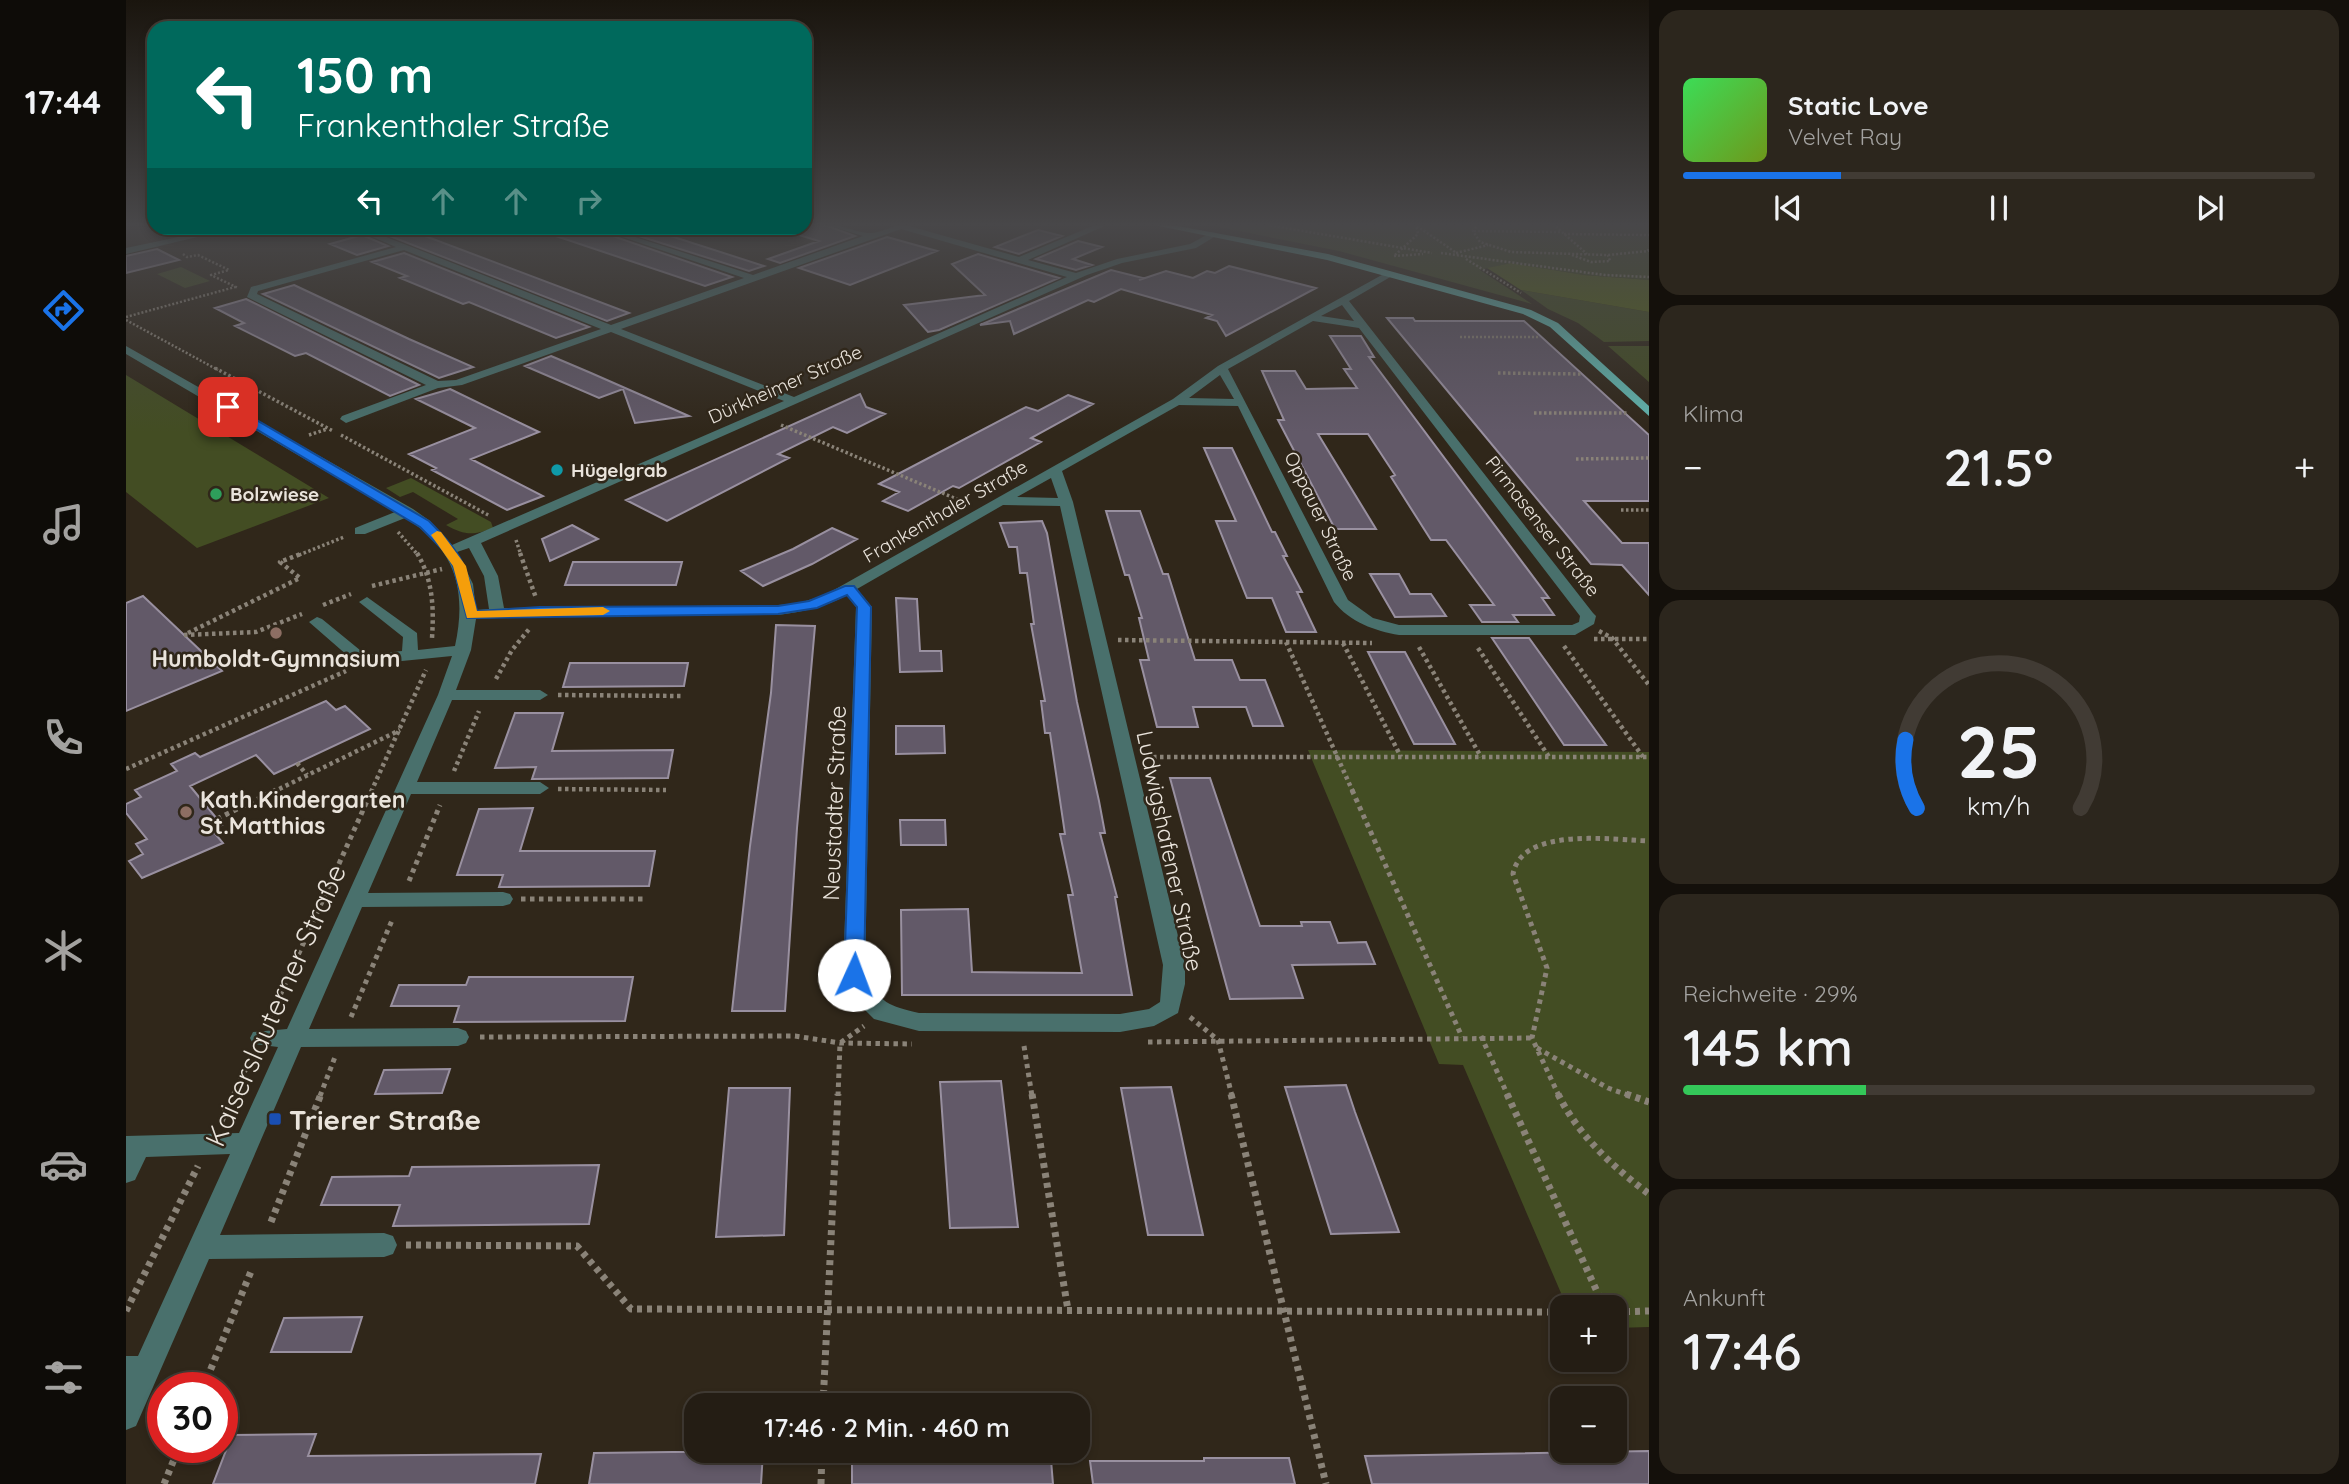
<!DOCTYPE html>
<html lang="de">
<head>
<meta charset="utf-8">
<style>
  :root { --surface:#241d14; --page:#2c261d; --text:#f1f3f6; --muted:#a3a2a0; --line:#413b34; --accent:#1a73e8 }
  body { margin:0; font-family:Quicksand,sans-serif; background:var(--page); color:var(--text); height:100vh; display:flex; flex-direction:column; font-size:26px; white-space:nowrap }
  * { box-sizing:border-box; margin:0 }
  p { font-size:23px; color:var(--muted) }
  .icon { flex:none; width:38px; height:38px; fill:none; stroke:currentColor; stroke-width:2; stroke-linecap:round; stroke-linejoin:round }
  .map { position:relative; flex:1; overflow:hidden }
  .drawer { display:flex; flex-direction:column; gap:10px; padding:10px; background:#14100b; width:700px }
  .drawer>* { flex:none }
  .hud { position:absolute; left:21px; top:21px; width:665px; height:214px; border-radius:21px; box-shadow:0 4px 10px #0003,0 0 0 2px var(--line); background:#00695c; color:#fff; overflow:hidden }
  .controls { position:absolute; left:1424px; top:1295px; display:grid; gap:14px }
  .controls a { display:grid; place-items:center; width:77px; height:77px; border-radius:14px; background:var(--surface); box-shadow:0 4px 10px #0003,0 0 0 2px var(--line); font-size:35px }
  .speed { position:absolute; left:21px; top:1372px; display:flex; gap:14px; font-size:35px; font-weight:700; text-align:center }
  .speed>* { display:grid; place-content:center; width:91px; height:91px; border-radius:50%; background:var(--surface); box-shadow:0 4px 10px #0003,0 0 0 2px var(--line); line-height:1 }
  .speed .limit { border:10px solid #d22; background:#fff; color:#111 }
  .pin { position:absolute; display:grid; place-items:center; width:60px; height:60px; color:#fff; margin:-30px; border-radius:14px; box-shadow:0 4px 10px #0006 }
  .me { position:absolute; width:77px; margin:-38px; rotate:2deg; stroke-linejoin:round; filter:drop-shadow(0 0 5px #0008) }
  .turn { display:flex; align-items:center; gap:24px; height:147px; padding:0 35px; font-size:32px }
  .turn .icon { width:91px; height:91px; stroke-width:2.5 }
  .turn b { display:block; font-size:49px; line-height:60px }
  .lanes { display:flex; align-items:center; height:66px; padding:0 35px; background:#0003; justify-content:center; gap:35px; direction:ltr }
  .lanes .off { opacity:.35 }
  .big { font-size:52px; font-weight:600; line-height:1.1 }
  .drawer .card { flex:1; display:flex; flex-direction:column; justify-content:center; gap:10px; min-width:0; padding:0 24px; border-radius:21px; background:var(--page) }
  .drawer .dial { align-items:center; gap:0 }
  .dial svg { height:182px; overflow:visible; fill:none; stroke:var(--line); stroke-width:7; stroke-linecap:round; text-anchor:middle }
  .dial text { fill:var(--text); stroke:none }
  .song { display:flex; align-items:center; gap:21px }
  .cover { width:84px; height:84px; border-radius:10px; background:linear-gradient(135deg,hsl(130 70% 55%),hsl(80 70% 35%)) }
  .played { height:7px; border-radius:4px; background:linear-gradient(90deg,var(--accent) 25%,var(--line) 25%) }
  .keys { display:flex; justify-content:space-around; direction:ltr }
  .heat { display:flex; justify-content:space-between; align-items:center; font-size:38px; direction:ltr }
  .charge { height:10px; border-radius:5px; background:linear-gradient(90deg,#34c759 29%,var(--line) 0) }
  .trip { position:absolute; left:558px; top:1393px; width:406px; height:70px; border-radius:21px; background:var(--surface); box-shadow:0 4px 10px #0003,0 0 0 2px var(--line); font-weight:600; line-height:70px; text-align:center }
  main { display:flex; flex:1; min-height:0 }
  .tab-bar { display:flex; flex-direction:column; width:126px; justify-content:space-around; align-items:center; background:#0e0c08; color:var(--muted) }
  .tab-bar .icon { width:49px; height:49px }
  .tab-bar .selected { color:var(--accent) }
  .tab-bar b { font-size:32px; color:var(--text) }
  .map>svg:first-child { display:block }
</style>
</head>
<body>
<main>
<nav class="tab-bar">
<b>17:44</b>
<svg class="icon selected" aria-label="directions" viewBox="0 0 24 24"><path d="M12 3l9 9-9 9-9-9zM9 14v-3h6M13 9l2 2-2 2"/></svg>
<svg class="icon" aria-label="music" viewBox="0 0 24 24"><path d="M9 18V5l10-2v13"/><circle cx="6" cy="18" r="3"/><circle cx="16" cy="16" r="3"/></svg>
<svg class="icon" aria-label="phone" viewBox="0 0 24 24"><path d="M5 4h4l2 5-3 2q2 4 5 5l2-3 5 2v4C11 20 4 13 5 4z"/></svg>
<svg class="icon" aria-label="climate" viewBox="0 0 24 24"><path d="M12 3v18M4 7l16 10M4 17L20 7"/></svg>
<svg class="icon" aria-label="car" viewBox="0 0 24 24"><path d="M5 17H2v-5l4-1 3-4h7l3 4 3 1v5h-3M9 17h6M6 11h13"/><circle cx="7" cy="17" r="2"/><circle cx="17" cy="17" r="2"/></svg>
<svg class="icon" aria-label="filters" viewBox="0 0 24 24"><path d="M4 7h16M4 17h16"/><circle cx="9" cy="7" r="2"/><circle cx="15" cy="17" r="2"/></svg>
</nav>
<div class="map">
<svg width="1523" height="1484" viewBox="0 0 1523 1484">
  <rect width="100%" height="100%" fill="#30271a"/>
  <path fill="#434d23" d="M1078,224h445v56l-65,-5 -73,-12 -31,7 52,34 -193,-53z
    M55,267l29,14 -25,7 -28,-14z
    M1395,290l128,22v29l-45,1 -26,-19 -30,-14z
    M1482,346h41v36z
    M0,375l203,123 -132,50 -71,-56z
    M285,478l80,44 2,6c-20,8 -29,7 -47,-3l12,-6 -45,-27 -13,5 -14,-9z
    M1182,750l341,2v575l-34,1v-21h-48l-104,-242 -24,-1z"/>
  <path fill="#55641a" d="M1385,263l73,12 65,5v32l-128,-22 -34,-22z"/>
  <path fill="#625968" stroke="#9990a0" stroke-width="2" d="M679,224h17l33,12 -75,27 -12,-4 51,-18 -40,-12 26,-1z
    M263,228h15l225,85 -22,8 -230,-90z
    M415,228h52l2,2 137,47 -27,9 -164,-55z
    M488,228h32l118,38 -15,5z
    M912,230l24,6 -43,18 -24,-7z
    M236,235l26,11 -31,9 -27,-11z
    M761,237l50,14 -87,34 -51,-17z
    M952,241l24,6 -29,12 19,6 -16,5 -40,-11z
    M31,249l22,11 -53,13v-17z
    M278,253l185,74 -33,11 -87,-36 -6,2 -63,-26 7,-2 -35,-14z
    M852,254l81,24 -120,52 -11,2 -24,-27 81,-10 -33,-31z
    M1103,266l87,22 -90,48 -9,-15 -11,-3 6,-3 -91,-26 -27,13 -6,-2 -74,34 -4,-13 -30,4 131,-55 32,8 -4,2 27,-9 27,7 14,-7 8,2z
    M168,285l115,54 64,28 -34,11 -176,-84z
    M120,299l173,86 -29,11 -84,-43 -11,3 -60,-30 9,-3 -29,-15z
    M1261,318h26l2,3h109l125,114v66h-65l38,42h27v52l-27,-30 -31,-1z
    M1204,336h31l13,21h-5l180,241h-7l12,17h-41l5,7h-36l-12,-17h24l-48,-65h-15l-40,-63 4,-2 -27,-41h-50l58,95h-41l-57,-109h6l-22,-49h33l11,18 51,-1 -13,-19h7z
    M425,356l40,17 98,43 -54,7 -12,-34 -24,9 -74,-32z
    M324,389l89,43 -68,27 72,37 -36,14 -75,-40 4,-2 -27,-14 66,-26 -59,-29z
    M734,394l6,13 19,7 -38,19 -14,-6 -55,27 11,4 -122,63 -41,-21z
    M942,395l25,9 -62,34 10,4 -82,46 -6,-2 -45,25 -25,-10 16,-9 -20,-8 147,-77 12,4z
    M1078,448h28l40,84h3l12,24h-4l19,36h-5l19,40h-30l-14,-34h-25l-31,-77h20z
    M980,511h34l23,63h5l27,86h37l8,20h25l18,46h-30l-7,-19h-53l5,20h-41l-17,-67h9l-10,-42h3l-13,-43h-4z
    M916,521l5,12 30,169 22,99 6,32h-5l17,64h-2l17,98h-230l-1,-85 67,-1 4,63 110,1 -14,-78h5l-13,-61h5l-15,-101h-5l-4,-32h4l-14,-77h3l-7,-51h-7l-3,-26h-8l-9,-24z
    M446,525l26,14 -48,22 -8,-22z
    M706,528l25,11 -45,25 -49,22 -22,-15 52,-22z
    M447,562h109l-6,23h-111z
    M1244,574h29l11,20h21l15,22 -51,1z
    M17,596l79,75 -96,40v-108z
    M770,598l21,1 3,52h21l1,20 -42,1z
    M650,625l39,1 -18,202 -12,183h-53l18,-165 21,-153z
    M1366,638h37l77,107h-42z
    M1242,652h37l50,92h-41z
    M444,663h118l-4,23 -121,1z
    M200,701l10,9 9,-4 25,23 -96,45 -18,-19 -66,31 32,39 -10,5 11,13 -81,35 -13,-17 14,-7 -7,-10 11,-5 -21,-26v-9l15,-7 -6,-7 42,-19 -6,-7 24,-11 5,4z
    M389,713h48l-11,38 121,-1 -5,28 -136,1 4,-12 -41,1z
    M770,726h48l1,27 -49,1z
    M1044,778h40l50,148h42l-1,-4h29l8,21 28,-1 9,22 -83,1 11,33 -73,1z
    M407,808l-13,43h135l-6,35 -150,1 4,-12h-46l22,-66z
    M774,820h45l1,25h-45z
    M343,977h164l-8,44 -171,1 5,-16h-68l8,-21h67z
    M324,1069l-8,24 -67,1 9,-24z
    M875,1081l17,146 -68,1 -10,-146z
    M1220,1085l9,27 44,120 -68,2 -46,-147z
    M1045,1087l18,85 14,63h-55l-27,-147z
    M603,1088h61l-6,147 -68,2z
    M473,1165l-10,59 -196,2 7,-21h-79l11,-28 77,-1 3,-9z
    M236,1317l-11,35h-80l13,-34z
    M190,1434l-8,22 233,-2 -6,30h-322l19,-49z
    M1523,1451v33h-277l-7,-28z
    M546,1452h91l-2,32h-172l5,-31z
    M1078,1458h85l6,26h-202l-3,-23h114z
    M842,1460h83l2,24h-201v-23z"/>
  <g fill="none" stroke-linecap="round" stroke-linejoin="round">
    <path stroke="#8a8378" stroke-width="2.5" stroke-dasharray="2 2" stroke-linecap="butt" d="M1136,224l170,29
      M1353,224l-6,7 7,11 31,10 97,3 40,-4 1,-3
      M1427,224l34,30
      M1291,226l41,28
      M1348,231l88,1
      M120,232l18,-4
      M1438,234l85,1
      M1315,253l164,22 44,2
      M1330,253l32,-8
      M57,254l4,3 11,-2 31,15 -18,5 27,13
      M1269,255l23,-21 -2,-9
      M1446,255l19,7 19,-1 -2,-6
      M1268,256l29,-2
      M1340,259l55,34
      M0,317l109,-30
      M0,320l92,50
      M1334,337h80"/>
    <path stroke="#8a8378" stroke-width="3.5" stroke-dasharray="2.5 2.5" stroke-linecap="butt" d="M89,368l118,63
      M1372,373l85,1
      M1408,413h93
      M655,425l185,78
      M183,435l18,-6
      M215,435l149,81
      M1450,459l73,-1
      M1495,510h28
      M272,532l20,23
      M390,540l5,15
      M173,555l45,-18"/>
    <path stroke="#8a8378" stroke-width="4.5" stroke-dasharray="3.5 3.5" stroke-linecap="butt" d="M291,553c16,27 17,55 15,85
      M394,553l16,45
      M246,586l70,-17
      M197,605l28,-11
      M1473,631l13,7 37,47
      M62,633l112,-55 -20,-16 23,-9
      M58,635l72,-3 46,-18
      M1468,639h55
      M992,640l254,3
      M1160,642l67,150
      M1217,643l58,114
      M1438,646l79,111
      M1293,647l62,110
      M1352,648l71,109
      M370,679l16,-29 18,-22
      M432,695l124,1
      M1020,757h503
      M171,763l10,12
      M0,769l220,-98
      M328,771l25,-60
      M432,789l108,1
      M147,792l127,-62
      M245,792l55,-122"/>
    <path stroke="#8a8378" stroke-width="5" stroke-dasharray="4.5 4.5" stroke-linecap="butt" d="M1226,790l110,247
      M91,819l59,-29
      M283,881l31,-76
      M395,899h126
      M225,1017l42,-99
      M1064,1017l28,23 14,56
      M143,1020l103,-230
      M1355,1036l27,60
      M354,1037l315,-1 45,7 72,1
      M1022,1042l384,-4
      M898,1046l8,50
      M1411,1048l71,40 23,8
      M107,1096l19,-40
      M194,1096l15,-39
      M712,1096l2,-53 24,-17
      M1433,1096l-27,-58 15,-70 -34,-94c9,-48 99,-34 136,-33"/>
    <path stroke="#8a8378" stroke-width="7" stroke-dasharray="5 5" stroke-linecap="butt" d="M906,1094l36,216
      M1105,1094l95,390
      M1381,1094l97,213
      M1432,1094c20,41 55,73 91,100
      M1500,1094l23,8
      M95,1121l13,-27
      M145,1222l50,-128
      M280,1245l171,1 54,63 932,3
      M0,1311l72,-145
      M1489,1312l34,-1
      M77,1388l49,-119
      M697,1405l15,-311
      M38,1484l15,-37
      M695,1484l1,-33"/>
    <path fill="#49706c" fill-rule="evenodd" d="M698,224c15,0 36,10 49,9 13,-2 23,-9 37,-9l-1,2 110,31 78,-33h12l-81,36 48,13 41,-14 73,-15 22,-12 7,2 -23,14 -74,15 -35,12 -606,268 17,33 6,32 274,-3 18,-1 29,-9 348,-196 45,-33 171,-95 5,3 -2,2 -43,25 244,312 3,3 -2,8 -19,11h-176c-24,-4 -49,-13 -65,-33l-96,-196 -59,-1 -117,66 11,31 112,463v19l-7,29 -24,13 -34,6 -201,-1 -45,-12 -16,-16 -15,-28 13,-368 -9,-12c-21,12 -45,17 -69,20l-238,1 -64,3 -5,31 -15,40h84l8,5 -8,5h-88l-35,82h123l9,6 -9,6h-129l-43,99 135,-1 7,2 3,5 -3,5 -7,2 -141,1 -53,122 149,-1 8,3 3,6 -3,6 -8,3 -157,1 -81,188 164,-2 9,3 4,9 -4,9 -9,3 -175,2 -73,167 -10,4v-74h12l92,-202 -84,3 -11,23 -9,3v-47l113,-3 39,-86 -25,-3 -3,-6 3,-6 34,-3 151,-334 14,-39 -90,9 -6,-2 -47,-41 8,-5 5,2 44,36 36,-4 1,-14 -44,-35 8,-5 50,36 1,17 37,-4c12,-55 1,-98 -50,-128l-40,16h-10v-6l40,-16 -269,-158v-8l287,163 17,12 22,24 332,-144 -173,-69 -149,53 -24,3 -92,35 -6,-4 2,-3 84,-31 -179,-88 4,-10 145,-40 -44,-19h11l248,97 133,-47 -148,-50h11l146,47 110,-39zM775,229l166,48 -273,120 -173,-68zM278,250l197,79 -145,51 -18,1 -181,-87 1,-3zM1216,305l12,16 -33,-5zM1187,321l46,7 221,288 -1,6 -7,3h-173l-26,-7 -25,-18 -120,-231zM1094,375l14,24 -45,-1zM925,478l7,20 -41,-1zM877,505l57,1 103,459 -3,37 -11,7 -29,5 -201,-1c-30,-7 -39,-10 -54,-38l7,-368 -15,-18zM343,548l15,28 5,33 -13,1 -3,-26 -16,-32z
      M95,228h14l-109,26v-6z"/>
    <path fill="#62b6af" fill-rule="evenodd" d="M1023,224h18l161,30 203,56 27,13 91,83v10l-99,-89 -27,-13 -196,-54z"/>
  </g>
  <linearGradient id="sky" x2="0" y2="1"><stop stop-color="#1a150e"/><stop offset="0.52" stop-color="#484749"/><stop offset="1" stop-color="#484749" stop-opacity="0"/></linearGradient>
  <rect width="1523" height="432" fill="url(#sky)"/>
  <path fill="#1a73e8" stroke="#114b97" stroke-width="2" d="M98,405h7l198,116c35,35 36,42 48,90l63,-4 238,-1 31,-5 36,-15h9l17,21 -7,368 -3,5 -7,2 -7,-2 -3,-5 13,-368 -10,-12 -30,13 -39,6 -311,4 -14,-52 -8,-14 -25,-25 -196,-117z"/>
  <path fill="#f59e0b" d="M311,531l4,1 25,34 11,45 126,-4 7,4 -7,4 -136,3 -14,-52 -22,-31z"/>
  <circle fill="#0f9aa8" stroke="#30271a" stroke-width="2.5" cx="431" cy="470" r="7"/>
  <circle fill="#2e9e5b" stroke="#30271a" stroke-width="2.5" cx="90" cy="494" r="7"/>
  <g fill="#8d6e63" stroke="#30271a" stroke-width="2.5">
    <circle cx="150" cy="633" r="7"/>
    <circle cx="60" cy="812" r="7"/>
  </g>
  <rect fill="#1a4fb4" stroke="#30271a" stroke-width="2.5" x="142" y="1112" width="14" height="14" rx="3.5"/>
  <g text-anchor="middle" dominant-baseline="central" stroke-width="5" stroke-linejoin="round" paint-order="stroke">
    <g font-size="19" fill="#eae4dc" stroke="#30271a">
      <text transform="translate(659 384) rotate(-24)">Dürkheimer Straße</text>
      <text transform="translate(819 511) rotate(-30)">Frankenthaler Straße</text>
      <text transform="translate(1195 516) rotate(64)">Oppauer Straße</text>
      <text transform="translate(1417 526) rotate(52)">Pirmasenser Straße</text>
    </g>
    <g font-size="19" font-weight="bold" fill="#eae4dc" stroke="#30271a" text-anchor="start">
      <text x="445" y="470">Hügelgrab</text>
      <text x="104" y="494">Bolzwiese</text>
    </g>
    <g font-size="23" font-weight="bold" fill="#eae4dc" stroke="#30271a">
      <text x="150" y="658">Humboldt-Gymnasium</text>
      <text x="74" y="799" text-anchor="start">Kath.Kindergarten<tspan x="74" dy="26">St.Matthias</tspan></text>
    </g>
    <g font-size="23" fill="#eae4dc" stroke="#30271a">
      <text transform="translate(708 803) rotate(-88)">Neustadter Straße</text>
      <text transform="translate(1044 851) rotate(78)">Ludwigshafener Straße</text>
    </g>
    <g font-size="28" fill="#eae4dc" stroke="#30271a">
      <text transform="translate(149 1005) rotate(-66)">Kaiserslauterner Straße</text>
    </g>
    <g font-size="28" font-weight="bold" fill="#eae4dc" stroke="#30271a" text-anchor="start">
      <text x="163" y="1119">Trierer Straße</text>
    </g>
  </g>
</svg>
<div class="controls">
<a>+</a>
<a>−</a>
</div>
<div class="speed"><div class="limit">30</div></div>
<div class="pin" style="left:102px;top:407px;background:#d93025"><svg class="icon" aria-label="arrive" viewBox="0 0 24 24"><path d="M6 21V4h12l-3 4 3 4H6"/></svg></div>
<svg class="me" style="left:728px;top:975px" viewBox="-20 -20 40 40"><circle r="19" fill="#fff"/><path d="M0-13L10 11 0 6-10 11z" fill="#1a73e8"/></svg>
<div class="trip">17:46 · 2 Min. · 460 m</div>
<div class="hud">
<div class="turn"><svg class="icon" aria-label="left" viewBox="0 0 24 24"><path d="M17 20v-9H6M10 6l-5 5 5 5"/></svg><div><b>150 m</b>Frankenthaler Straße</div></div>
<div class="lanes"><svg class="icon" aria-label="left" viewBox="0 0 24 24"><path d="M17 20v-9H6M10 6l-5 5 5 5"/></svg><svg class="icon off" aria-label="ahead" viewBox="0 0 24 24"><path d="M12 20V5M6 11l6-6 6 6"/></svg><svg class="icon off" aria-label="ahead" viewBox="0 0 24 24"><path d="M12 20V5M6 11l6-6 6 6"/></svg><svg class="icon off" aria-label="right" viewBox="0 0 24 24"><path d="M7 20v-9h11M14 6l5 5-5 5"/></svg></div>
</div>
</div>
<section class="drawer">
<div class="card">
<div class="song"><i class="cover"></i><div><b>Static Love</b><p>Velvet Ray</p></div></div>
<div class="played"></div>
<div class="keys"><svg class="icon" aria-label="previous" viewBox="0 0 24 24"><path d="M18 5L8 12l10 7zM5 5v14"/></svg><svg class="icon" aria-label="pause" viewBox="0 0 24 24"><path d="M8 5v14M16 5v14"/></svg><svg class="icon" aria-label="next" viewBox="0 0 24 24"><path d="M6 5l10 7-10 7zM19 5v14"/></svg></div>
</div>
<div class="card"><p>Klima</p>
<div class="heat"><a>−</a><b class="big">21.5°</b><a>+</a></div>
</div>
<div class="card dial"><svg viewBox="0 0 100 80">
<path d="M14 69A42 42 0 1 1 86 69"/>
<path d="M14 69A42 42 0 0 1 9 39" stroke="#1a73e8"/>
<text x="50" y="56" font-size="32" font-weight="700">25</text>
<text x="50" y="72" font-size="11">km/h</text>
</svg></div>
<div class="card"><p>Reichweite · 29%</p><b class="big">145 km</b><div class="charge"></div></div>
<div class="card"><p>Ankunft</p><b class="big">17:46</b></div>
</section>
</main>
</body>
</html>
